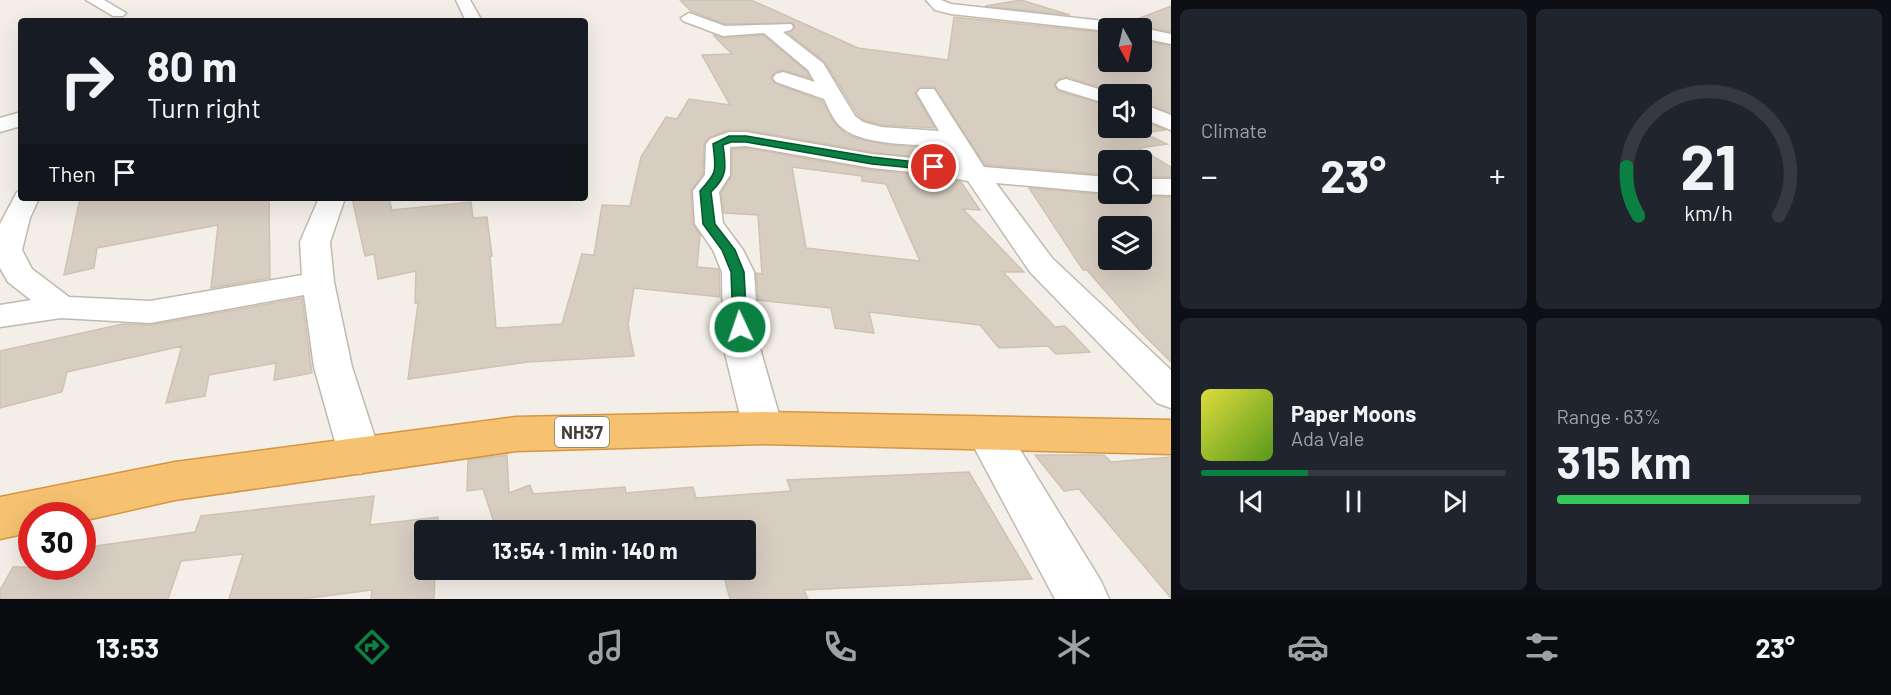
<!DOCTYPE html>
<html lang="en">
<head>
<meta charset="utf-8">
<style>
  :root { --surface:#171b24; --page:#20242c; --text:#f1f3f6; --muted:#9ea1a6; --line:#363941; --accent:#0b8043 }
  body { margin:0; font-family:Barlow,sans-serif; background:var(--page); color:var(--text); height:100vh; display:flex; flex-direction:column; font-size:22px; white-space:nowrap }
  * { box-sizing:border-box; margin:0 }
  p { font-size:20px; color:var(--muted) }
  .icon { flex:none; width:33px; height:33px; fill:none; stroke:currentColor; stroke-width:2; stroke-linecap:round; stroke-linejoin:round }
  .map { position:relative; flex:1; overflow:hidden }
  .details { display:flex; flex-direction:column; gap:9px; padding:9px; background:#0d0f14; width:720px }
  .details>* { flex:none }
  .banner { position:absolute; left:18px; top:18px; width:570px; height:183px; border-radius:6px; box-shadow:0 6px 24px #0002; background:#171b24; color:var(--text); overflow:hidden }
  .needle { width:39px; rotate:172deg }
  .controls { position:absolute; left:1098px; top:18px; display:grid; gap:12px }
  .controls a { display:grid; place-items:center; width:54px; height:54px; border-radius:6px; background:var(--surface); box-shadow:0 6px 24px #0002; font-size:30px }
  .speed { position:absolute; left:18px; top:502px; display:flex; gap:12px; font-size:30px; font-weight:700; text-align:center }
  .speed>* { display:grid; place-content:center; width:78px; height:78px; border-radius:50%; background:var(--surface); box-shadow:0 6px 24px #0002; line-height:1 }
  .speed .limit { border:9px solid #d22; background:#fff; color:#111 }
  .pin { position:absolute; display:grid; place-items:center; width:51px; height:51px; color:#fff; margin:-26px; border:3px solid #fff; border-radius:50%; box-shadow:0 2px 6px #0007 }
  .me { position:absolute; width:66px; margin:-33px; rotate:357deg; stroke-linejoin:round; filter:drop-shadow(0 0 4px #0008) }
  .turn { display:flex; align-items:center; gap:21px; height:126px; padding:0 30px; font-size:27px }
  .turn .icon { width:78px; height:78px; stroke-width:2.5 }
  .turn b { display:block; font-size:42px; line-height:51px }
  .then { display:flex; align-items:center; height:57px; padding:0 30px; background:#0003; gap:12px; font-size:22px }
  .big { font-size:45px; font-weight:700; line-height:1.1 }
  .details .card { flex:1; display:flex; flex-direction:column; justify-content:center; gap:9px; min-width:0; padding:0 21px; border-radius:9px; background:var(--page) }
  .details .dial { align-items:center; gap:0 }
  .dial svg { height:156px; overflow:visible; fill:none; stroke:var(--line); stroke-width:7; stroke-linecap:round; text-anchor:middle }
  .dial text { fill:var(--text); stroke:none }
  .song { display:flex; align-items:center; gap:18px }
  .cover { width:72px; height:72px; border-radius:9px; background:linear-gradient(135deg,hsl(60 70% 55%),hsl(90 70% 35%)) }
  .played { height:6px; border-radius:3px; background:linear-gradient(90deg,var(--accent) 35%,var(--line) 35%) }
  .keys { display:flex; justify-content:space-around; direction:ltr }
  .heat { display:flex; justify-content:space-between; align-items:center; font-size:33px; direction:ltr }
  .charge { height:9px; border-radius:4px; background:linear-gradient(90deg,#34c759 63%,var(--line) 0) }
  .details .tiles { flex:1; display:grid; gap:9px; grid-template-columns:repeat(2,1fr) }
  .trip { position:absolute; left:414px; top:520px; width:342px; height:60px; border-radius:6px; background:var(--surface); box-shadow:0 6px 24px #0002; font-weight:700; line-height:60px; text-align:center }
  .tabs { display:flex; height:96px; justify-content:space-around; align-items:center; background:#090b0e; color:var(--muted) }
  .tabs .icon { width:42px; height:42px }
  .tabs .on { color:var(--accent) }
  .tabs b { font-size:27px; color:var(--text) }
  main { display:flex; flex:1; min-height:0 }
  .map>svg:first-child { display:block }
</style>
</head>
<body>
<main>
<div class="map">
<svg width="1171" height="599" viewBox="0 0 1171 599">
  <rect width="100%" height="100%" fill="#f3efe8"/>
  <path fill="#d7cdc1" stroke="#cfc2b2" stroke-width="1.5" fill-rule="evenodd" d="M680,0h71l107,48 90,12 6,-43 154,16v29h34v-22l29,6v67l-29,-11v-8h-25l-1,-2 -49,-15 -9,2 -4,6 4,6 50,15v22h34v-8l23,10 -21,3 23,11 -28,4 32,19v10h-29v-17h-34v15l-123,-10 -51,-78h-14l-5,7 20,34 -54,-3 -17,-5 -7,-6 -32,-52 -37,-29 7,-5 -2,-5 -68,1 -34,-13z
    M1021,0l49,15 -85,-9z
    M1171,6v26l-29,-6 -10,2 -5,-5z
    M713,35l10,3 40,-3 43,36 4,7 -28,-8 -7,2 -4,5 3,6 48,18 12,21 12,12 13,5 30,6 57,3 8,14 -82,-10 -126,-22h-18l-19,7 -5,7 -1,30 -12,17 2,33 7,11 -3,32 22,2 1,28 -86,-9 -6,37 6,31 -106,6 -120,17 10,-76h-3l1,-32 -38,8 -4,-25 -9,2 -13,-58h37l3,12 79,-8 2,16 14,-1 5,39h-2l6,72 66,-4 20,-70 12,1 8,-50 28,1 11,-49 25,-40 11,2 12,-20 41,6 -28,-50 30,-1z
    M746,148l126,22 60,6 29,6 19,28 -17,-1 61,63h-21l52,55 10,-1 25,26 -34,2 -8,-8 -49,2 -19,-23 -111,-13 5,21 -39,-5 -4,-20 -73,-8 -2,-27 6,1 -4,-59 -34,-2 -3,-20 11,-18v-26zM792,167l70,9v5l24,3 34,77 -114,-13z
    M1029,188l79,7 27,-1 2,2 34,1v165l-30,-30 -54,-62h-4zM1108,226h34v34h-34z
    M80,198h189l1,80 -59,10 7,-63 -121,23 -3,20 -30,7z
    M302,298l10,75 -38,7 2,-17 -67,12 -4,21 -39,7 16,-57 -115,26 -5,20 -62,16v-57l123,-27 27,1z
    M507,455l2,38 21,-8 3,9 92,-7 1,6 67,-6 3,11 95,-7 -4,-11 182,-8 63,107 -228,11 4,9h-78l-8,-29h24v-39h-249l-14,-42 -16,2 1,-31z
    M1035,455h69l7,7 60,-5v141l-92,-109 -15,2z
    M374,496l-4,29 68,-8 -1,14h-13v39h11l-1,29h-63l1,-9 -70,9h-73l14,-45 -62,7 -13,38h-168v-9l13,-23h69v-19l113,-16 6,-16z"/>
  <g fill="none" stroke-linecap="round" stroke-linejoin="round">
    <defs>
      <path id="minor" d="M86,0h18l22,13 -3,3h-10z
        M456,0h14l12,21h-16z
        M926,0h15l10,4 171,19 8,5h-22v3l-157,-17 -16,-4z
        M689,13l36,13 66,-2 2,3 -2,3 -8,2 40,31 32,53 8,6 18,5 58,4 -22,-38 3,-4h14l50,78 124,10v16l-112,-10 56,75 119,112v38l-14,-5 -127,-131 -62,-91 -36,-7 -60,-6 -126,-22 -16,1v28l-11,17 4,31 20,27 11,22 5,73 24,83 -6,11 -14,5 -14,-5 -6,-11 -20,-83 -1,-73 -9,-22 -18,-26 -2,-33 12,-16 1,-31 4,-5 19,-7h17l126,22 62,6 24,5 -11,-19c-29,-2 -89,1 -109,-22 -6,-7 -10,-17 -14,-25l-48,-17 -3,-4 3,-4 7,-2 32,10 -7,-12 -44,-37 -41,3 -40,-15 -2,-3z
        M1140,28h2l29,6v10l-29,-6z
        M1066,79l49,15h1h-8v10l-49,-15 -3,-4 3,-4z
        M1142,104l29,11v15l-29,-12z
        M21,112v14l-21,6v-14z
        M1142,179h29v16l-34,-1h5z
        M21,191v7h18l-9,20 -8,32 10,19 37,28 81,4 152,-26 -2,-33 19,-44h26l-15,44 4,40 18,85 29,89 -6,12 -15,6 -15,-6 -6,-12 -25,-89 -10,-72 -154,28 -89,-5 -61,9v-22l31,-5 -23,-18 -8,-14v-44l17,-32z
        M988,417l15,5 98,159 8,18h-54l-88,-165 6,-12z"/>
      <path id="highway" d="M763,412l408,8v34l-408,-10 -247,7 -341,49 -93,21v-5h-50v16l-32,7v-42l175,-35 341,-45z"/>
    </defs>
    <use href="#minor" stroke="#c1b9ae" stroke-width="3"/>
    <use href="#highway" stroke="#d59641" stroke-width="3"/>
    <use href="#minor" fill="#fff" fill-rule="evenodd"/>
    <use href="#highway" fill="#f6c271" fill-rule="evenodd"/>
  </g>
  <path fill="#0b8043" stroke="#07532c" stroke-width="1.5" d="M729,136h17l126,21 62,7 6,3 -6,3 -62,-6 -126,-22h-15l-8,3c3,22 5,31 -12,47l4,32 20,26 9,22 3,55 -7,4 -7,-4 -2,-55 -9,-22 -19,-26 -3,-33c18,-20 16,-20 13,-47z"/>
  <g text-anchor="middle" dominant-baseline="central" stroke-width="4.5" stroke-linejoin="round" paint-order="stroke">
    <rect fill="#fff" stroke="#7e7973" stroke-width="1.5" x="555" y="417" width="54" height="30" rx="4.5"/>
    <g font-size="18" font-weight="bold" fill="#464037">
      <text x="582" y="432">NH37</text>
    </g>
  </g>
</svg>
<div class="controls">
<a><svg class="needle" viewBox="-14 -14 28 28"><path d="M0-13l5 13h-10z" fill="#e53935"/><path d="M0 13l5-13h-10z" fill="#9ea1a6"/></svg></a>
<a><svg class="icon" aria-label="sound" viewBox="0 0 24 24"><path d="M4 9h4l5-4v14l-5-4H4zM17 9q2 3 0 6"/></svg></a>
<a><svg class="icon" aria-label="search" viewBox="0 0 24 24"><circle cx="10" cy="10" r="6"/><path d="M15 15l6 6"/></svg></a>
<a><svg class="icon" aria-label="layers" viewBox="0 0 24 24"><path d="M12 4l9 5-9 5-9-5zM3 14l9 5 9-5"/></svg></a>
</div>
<div class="speed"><div class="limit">30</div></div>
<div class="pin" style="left:934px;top:167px;background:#d93025"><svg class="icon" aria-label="arrive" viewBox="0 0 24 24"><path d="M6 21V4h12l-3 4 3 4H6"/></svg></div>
<svg class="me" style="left:740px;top:327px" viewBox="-20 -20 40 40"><circle r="17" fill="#0b8043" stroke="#fff" stroke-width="3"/><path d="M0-11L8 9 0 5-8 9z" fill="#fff"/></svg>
<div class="trip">13:54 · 1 min · 140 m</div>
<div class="banner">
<div class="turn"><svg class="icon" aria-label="right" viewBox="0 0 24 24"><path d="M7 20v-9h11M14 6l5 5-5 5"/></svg><div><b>80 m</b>Turn right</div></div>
<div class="then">Then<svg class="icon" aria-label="arrive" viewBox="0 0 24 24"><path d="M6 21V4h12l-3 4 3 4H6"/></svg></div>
</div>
</div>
<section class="details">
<div class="tiles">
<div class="card"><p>Climate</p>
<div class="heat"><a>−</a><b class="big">23°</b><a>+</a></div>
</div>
<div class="card dial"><svg viewBox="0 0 100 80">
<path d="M14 69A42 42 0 1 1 86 69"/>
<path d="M14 69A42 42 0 0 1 8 44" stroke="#0b8043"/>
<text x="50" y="56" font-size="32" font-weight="700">21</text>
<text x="50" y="72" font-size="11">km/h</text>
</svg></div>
<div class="card">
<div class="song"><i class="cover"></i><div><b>Paper Moons</b><p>Ada Vale</p></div></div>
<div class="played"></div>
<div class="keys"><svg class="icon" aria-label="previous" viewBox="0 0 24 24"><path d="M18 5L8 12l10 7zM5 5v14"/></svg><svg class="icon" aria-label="pause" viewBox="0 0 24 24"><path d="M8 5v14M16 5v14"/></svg><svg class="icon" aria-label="next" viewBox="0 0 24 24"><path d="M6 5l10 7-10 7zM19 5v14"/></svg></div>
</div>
<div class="card"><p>Range · 63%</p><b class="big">315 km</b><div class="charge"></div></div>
</div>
</section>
</main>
<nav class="tabs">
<b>13:53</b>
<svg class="icon on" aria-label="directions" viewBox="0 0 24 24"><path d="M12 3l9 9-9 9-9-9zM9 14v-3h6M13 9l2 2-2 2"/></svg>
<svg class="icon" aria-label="music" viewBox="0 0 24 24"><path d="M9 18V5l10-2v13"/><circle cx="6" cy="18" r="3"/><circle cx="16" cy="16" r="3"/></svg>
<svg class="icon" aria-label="phone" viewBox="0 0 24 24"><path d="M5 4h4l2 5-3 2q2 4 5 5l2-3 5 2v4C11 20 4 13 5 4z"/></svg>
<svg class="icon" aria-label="climate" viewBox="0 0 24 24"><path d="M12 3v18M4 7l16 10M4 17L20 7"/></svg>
<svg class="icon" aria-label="car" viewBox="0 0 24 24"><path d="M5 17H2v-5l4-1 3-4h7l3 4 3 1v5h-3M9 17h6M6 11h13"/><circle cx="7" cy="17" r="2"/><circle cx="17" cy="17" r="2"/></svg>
<svg class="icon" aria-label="filters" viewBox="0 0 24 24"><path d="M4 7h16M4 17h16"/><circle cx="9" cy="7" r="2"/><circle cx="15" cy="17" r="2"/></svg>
<b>23°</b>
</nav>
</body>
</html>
